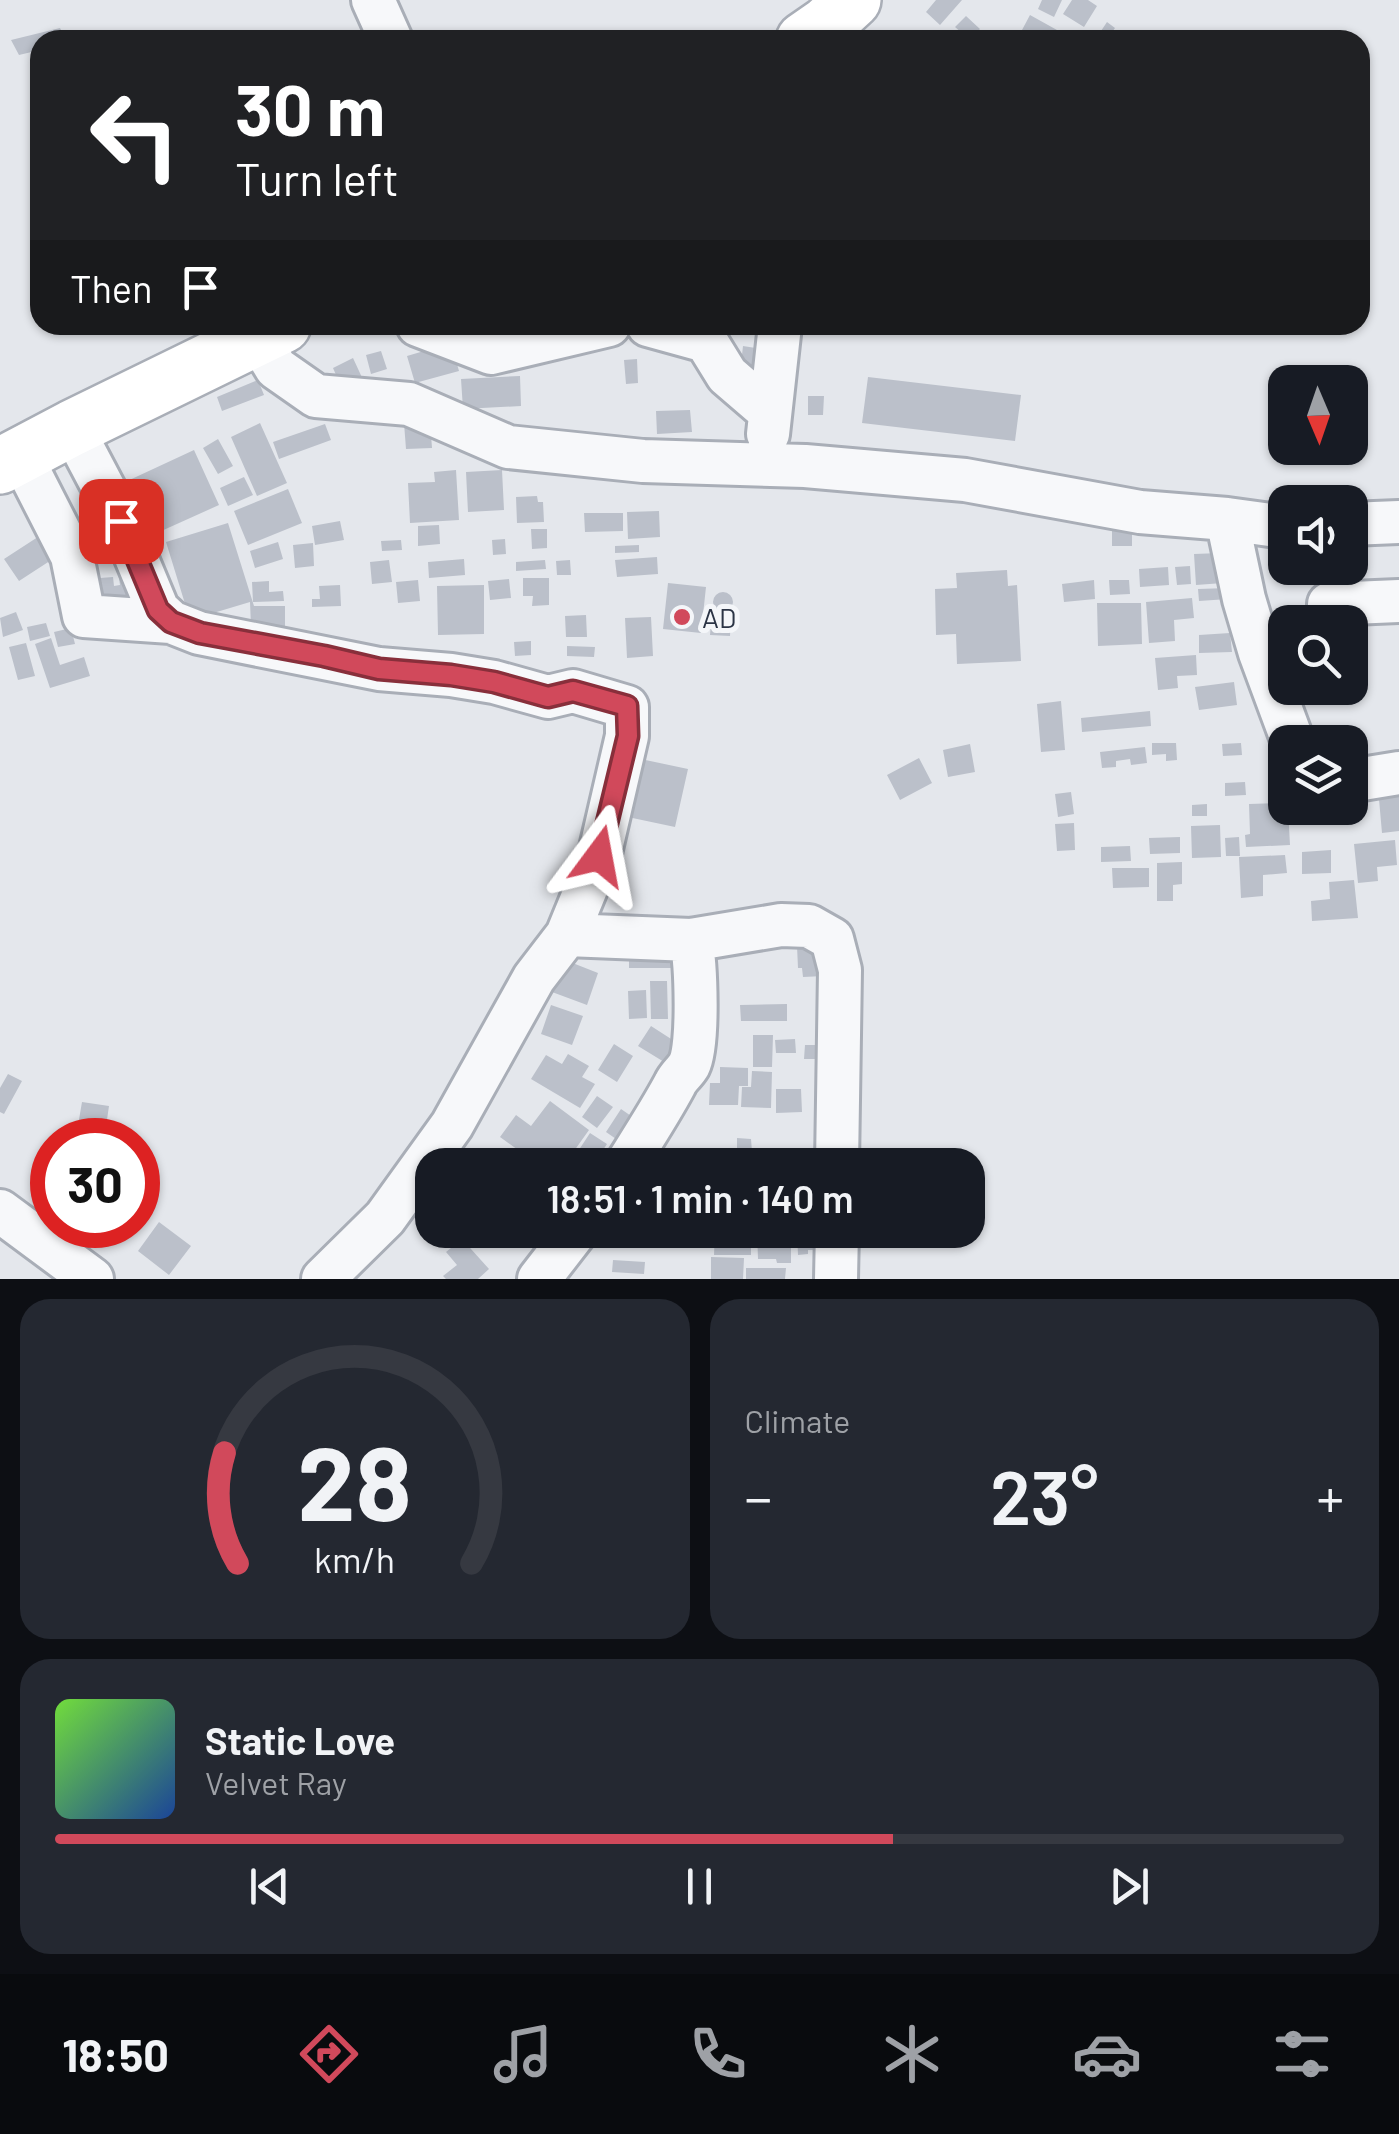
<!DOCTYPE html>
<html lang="en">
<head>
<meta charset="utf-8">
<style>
  :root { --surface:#171b24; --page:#242831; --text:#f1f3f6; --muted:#9ea1a6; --line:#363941; --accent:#d1495b }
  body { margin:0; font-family:Barlow,sans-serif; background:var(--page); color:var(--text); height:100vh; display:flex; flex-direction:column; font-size:38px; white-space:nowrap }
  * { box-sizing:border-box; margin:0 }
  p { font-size:32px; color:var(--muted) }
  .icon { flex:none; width:55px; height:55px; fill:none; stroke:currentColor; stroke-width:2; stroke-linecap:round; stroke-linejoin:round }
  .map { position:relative; height:1279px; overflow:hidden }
  .panel { display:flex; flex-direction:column; gap:20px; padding:20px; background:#0d0f14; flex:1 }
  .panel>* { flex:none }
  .hud { position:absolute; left:30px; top:30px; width:1340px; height:305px; border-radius:30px; box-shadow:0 2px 8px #0004; background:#202124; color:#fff; overflow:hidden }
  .needle { width:65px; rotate:178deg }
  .buttons { position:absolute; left:1268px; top:365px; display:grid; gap:20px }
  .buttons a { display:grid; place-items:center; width:100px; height:100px; border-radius:20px; background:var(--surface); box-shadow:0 2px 8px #0004; font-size:50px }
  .speed { position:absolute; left:30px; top:1118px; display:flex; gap:20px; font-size:50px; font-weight:700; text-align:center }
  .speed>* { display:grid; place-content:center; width:130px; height:130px; border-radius:50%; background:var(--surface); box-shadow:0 2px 8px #0004; line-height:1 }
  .speed .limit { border:15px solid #d22; background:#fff; color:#111 }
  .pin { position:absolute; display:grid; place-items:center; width:85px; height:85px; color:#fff; margin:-42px; border-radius:20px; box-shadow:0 5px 15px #0006 }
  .me { position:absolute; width:110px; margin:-55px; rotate:13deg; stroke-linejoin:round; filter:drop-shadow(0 0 8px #0008) }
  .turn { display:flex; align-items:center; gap:35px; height:210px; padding:0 40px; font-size:45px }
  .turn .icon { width:130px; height:130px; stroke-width:2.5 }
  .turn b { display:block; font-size:70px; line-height:85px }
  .then { display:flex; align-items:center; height:95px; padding:0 40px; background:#0003; gap:20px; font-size:38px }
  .big { font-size:75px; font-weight:600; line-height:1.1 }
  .panel .card { flex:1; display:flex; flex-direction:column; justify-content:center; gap:15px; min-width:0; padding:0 35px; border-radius:30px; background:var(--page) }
  .panel .dial { align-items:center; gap:0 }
  .dial svg { height:260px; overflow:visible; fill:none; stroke:var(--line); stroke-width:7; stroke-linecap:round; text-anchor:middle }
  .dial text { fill:var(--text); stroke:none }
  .song { display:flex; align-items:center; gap:30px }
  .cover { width:120px; height:120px; border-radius:15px; background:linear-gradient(135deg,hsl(100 70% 55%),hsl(220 70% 35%)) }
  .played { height:10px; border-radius:5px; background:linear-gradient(90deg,var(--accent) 65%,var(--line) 65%) }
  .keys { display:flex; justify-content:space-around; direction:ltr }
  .heat { display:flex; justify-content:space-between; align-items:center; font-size:55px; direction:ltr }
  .panel .tiles { flex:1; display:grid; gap:20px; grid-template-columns:1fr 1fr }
  .card:last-child { grid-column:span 2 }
  .trip { position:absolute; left:415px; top:1148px; width:570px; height:100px; border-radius:30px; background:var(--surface); box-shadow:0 2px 8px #0004; font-weight:600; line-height:100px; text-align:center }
  .dock { display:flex; height:160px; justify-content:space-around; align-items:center; background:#090b0e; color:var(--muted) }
  .dock .icon { width:70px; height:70px }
  .dock .on { color:var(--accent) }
  .dock b { font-size:45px; color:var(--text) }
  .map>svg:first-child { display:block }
</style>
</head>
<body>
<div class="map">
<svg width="1399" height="1279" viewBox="0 0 1399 1279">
  <rect width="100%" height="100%" fill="#e4e7ec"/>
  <path fill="#bbc0ca" d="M936,0h26l-22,25 -14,-13z
    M1042,0h20l-8,17 -16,-8z
    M1072,0h16l9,6 -13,21 -21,-13z
    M1030,15l45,25h-36l-17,-10z
    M966,16l14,13 -10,11 -15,-13z
    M1107,22l8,6 -9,12h-4l-5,-3z
    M60,28l6,12h-26v10l-21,5 -8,-15z
    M451,343l8,28 -44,12 -8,-27z
    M743,346l19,3 -3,17 -18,-2z
    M381,351l6,18 -16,5 -5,-19z
    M353,358l12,26h-25l-7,-16z
    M637,359l1,24 -12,1 -2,-24z
    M520,376l1,30 -58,3 -2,-30z
    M868,377l153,18 -6,46 -153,-18z
    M258,380l6,15 -42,16 -5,-14z
    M808,396h16l-1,19h-15z
    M690,410l2,22 -35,2 -1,-23z
    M430,421l2,27 -26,1 -2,-26z
    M260,423l27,60 -30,13 -26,-59z
    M325,424l6,16 -52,19 -6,-17z
    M218,439l15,27 -15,8 -15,-26z
    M194,450l25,55 -71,32 -25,-54z
    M456,470l3,50 -49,3 -2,-40 27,-1 -1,-10z
    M502,470l2,40 -36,2 -2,-40z
    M244,477l9,18 -25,11 -8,-18z
    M288,489l14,34 -54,22 -14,-34z
    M537,496l1,6h5l1,20 -27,1 -1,-26z
    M659,511l1,26 -32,2 -1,-27z
    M109,512l9,21 -40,16 -9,-21z
    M584,513h39v18l-38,1z
    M340,521l4,19 -29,5 -3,-19z
    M228,523l26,83h31v20h-34l-1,-24 -60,18 -24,-78z
    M439,525l1,19 -22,2v-20z
    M531,529h16v19l-15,1z
    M1112,529h20v17h-20z
    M44,533l15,22 -40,26 -15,-22z
    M505,539l1,15 -13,1 -1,-15z
    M401,540l1,10 -20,1 -1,-10z
    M278,542l5,17 -28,9 -5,-17z
    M313,543l1,23 -19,2 -2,-23z
    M639,545v7l-24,1v-7z
    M1221,553l2,30 -27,2 -2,-31z
    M657,557l1,17 -41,3 -2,-17z
    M464,559l1,16 -36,3 -1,-16z
    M389,560l3,22 -20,2 -2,-22z
    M545,560l1,9 -30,2v-9z
    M570,560l1,15h-14l-1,-14z
    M1190,566l1,18 -14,1 -2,-18z
    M1168,567l1,18 -29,2 -1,-18z
    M135,569l3,34 -35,4 -3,-29 13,-1 1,9 6,-1 -2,-14z
    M1007,570l1,16 9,-1 4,76 -64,3 -1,-30 -20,1 -1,-46 22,-1 -1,-15z
    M523,578h26v27l-17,1 1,-10h-10z
    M509,579l2,19 -21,2 -2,-19z
    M418,580l2,21 -22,2 -2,-21z
    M1094,580l1,19 -31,3 -2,-18z
    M1109,580h20l1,14 -20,1z
    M269,581v11l14,-1 1,10 -31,1 -1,-20z
    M668,583l38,4 -5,46 -38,-4z
    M340,585l1,21 -29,1v-8h8l-1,-13z
    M484,585v49l-46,1 -1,-49z
    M1228,588v11l-29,2 -1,-12z
    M713 602a10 10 0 1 1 20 0a10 10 0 1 1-20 0Z
    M1192,598l2,20 -20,2 1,21 -26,2 -3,-41z
    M1097,603h44l1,41 -44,2z
    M16,612l7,18 -20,7 -3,-19z
    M712,613l19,1 -1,22 -20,-1z
    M586,615l1,22h-21l-1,-21z
    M651,617l2,39 -26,2 -2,-40z
    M46,623l4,13 -20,5 -3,-14z
    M71,628l4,16 -17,3 -4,-15z
    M1230,633l2,19 -33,1v-18z
    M51,638l9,27 24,-8 6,19 -40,12 -15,-44z
    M531,641v14l-16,1 -1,-14z
    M26,643l9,33 -17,4 -9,-33z
    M567,646l28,1 -1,10 -27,-1z
    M1196,655l1,20 -20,1 1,12 -20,2 -3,-32z
    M1234,682l3,23 -38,5 -4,-23z
    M1061,701l4,49 -24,2 -4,-48z
    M1150,711l1,15 -69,6 -1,-14z
    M1152,743h24l1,17 -11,1v-7l-14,1z
    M1241,743l1,12 -19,1 -1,-12z
    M970,744l5,28 -27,5 -5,-27z
    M1145,747l2,16 -16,2 -1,-6 -14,2v6l-14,1 -2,-16z
    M636,758l52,11 -13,58 -52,-11z
    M919,758l13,25 -32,17 -13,-25z
    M1245,782l1,13 -21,1v-13z
    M1399,786v45l-17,2 -4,-45z
    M1071,792l3,22 -16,3 -3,-23z
    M1285,803v5h3l2,37 -44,2 -1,-12 5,-1 -1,-30z
    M1207,804v12h-15v-11z
    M1074,823l1,27 -18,1 -2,-27z
    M1220,825l1,32 -29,1 -1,-32z
    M1180,837v16l-30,1 -1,-16z
    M1239,837l1,19h-14l-1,-18z
    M1395,840l2,25 -20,2 1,14 -20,2 -4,-39z
    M1130,846l1,15 -30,1v-15z
    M1331,850v23l-29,1v-22z
    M1285,855l2,18 -24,2v21l-22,2 -2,-41z
    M1182,862v22l-9,1v16h-16v-38z
    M1112,868h37v19l-36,1z
    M1354,880l4,38 -46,3 -1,-20 19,-2 -1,-17z
    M830,945l-6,31 -21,1 -1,-9h-4l-1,-22z
    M629,957h44l-1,11h-43z
    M565,960l33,13 -11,32 -35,-13z
    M650,981h17l1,38h-17z
    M646,990l1,28 -18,1 -1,-28z
    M787,1004v17h-46l-1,-16z
    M551,1005l32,11 -11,29 -31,-11z
    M651,1026l31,20 -13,19 -31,-19z
    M753,1035h20l-1,32h-19z
    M795,1039l1,14h-20l-1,-13z
    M614,1044l19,12 -16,26 -19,-12z
    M805,1045h17v14h-18z
    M568,1054l21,12 -7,11 13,7 -15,24 -49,-29 15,-24 16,9z
    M720,1067l28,1v18h-9l-1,19h-29l1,-22h10z
    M752,1071l20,1 -1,36 -30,-1 1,-20h9z
    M8,1074l14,7 -18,33 -4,-2v-24z
    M776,1089h25l1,23 -26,1z
    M597,1096l16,11 -16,21 -15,-11z
    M550,1101l39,29 -25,35h-25l-39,-28 16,-22 15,11z
    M82,1102l27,4 -5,34 -28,-3z
    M621,1109l13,9 -15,23 -13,-9z
    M590,1133l17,11 -6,9 14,9 -2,3h-44z
    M737,1138l14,1 1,13 -15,1z
    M756,1148l31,2 -1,15h-30z
    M734,1149l-1,14h-29v-13z
    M159,1222l32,24 -22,29 -31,-24z
    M597,1230h39l-1,15 -38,-3z
    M684,1230h24v18h-24z
    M715,1230h36v25h-37z
    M757,1230h34v33h-14l-1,-4h-18z
    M814,1230v7h-6l1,7 6,-1v7h-7v4l-10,1 -1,-24z
    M462,1239l27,30 -11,10h-32l-3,-3 14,-11 -11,-13z
    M711,1257l33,1 -1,21h-32z
    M613,1260l32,2 -1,12 -32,-2z
    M746,1268h40l-1,11h-39z"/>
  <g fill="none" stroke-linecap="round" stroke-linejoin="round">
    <defs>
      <path id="street" d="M373,0l18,40
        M418,325l73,28 118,-28
        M648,325l58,16 21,34 43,37
        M257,337l19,31 40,28 93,8 99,43 135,14 162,5 160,14 175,32 87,7 58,8
        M72,428l49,93 37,89 13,12 28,11 180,36 72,6 43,7 54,15 25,-6 54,16v29l-28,121 -32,78 -33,43 -82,147 -67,93 -62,61
        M768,434l12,-109
        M21,456l51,100 12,60 87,6
        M1227,519l17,80 16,54 33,89
        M1350,524l49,-2
        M1329,604l70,-3
        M1350,781l49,-8
        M567,935l124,5 90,-15 28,1 23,13 8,31 -3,195
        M626,1165c17,-27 34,-53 49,-81 3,-7 10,-12 14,-19 10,-20 7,-102 2,-125
        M0,1211l92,68
        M539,1279l38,-49
        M836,1279l1,-49"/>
      <path id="secondary" d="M804,40l23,-16 26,-24
        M0,466l72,-38 211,-103"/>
    </defs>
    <use href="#street" stroke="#a9aeb7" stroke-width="48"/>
    <use href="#secondary" stroke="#a9aeb7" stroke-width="60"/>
    <use href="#street" stroke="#f7f8fa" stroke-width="42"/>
    <use href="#secondary" stroke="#fff" stroke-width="55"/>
  </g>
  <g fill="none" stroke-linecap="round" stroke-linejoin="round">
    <defs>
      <path id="route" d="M121,521l37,89 13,12 29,11 124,23 55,13 72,6 43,7 54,15 25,-6 54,15 1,30 -29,120"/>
    </defs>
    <use href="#route" stroke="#882f3b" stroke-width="25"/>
    <use href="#route" stroke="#d1495b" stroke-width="18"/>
  </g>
  <circle fill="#d1495b" stroke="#f4f6f9" stroke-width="4" cx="682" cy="617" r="10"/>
  <g text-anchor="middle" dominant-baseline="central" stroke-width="10" stroke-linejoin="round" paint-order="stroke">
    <g font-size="28" fill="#2b3445" stroke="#f4f6f9" text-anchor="start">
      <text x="702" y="617">AD</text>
    </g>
  </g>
</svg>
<div class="buttons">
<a><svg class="needle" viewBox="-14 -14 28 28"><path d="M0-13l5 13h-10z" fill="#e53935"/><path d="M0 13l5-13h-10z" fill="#9ea1a6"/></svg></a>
<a><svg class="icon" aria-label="sound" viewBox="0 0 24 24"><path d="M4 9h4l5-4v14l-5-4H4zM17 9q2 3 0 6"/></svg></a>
<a><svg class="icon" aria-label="search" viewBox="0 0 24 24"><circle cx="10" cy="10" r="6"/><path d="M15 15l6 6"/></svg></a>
<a><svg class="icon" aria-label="layers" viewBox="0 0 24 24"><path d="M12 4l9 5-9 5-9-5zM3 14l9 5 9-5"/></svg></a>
</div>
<div class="speed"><div class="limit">30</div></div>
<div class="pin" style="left:121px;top:521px;background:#d93025"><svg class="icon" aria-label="arrive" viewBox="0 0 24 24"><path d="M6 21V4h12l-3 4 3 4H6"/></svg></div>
<svg class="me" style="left:599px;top:856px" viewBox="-20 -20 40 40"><path d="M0-17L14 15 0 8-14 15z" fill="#d1495b" stroke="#fff" stroke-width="4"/></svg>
<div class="trip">18:51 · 1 min · 140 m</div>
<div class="hud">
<div class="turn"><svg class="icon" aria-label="left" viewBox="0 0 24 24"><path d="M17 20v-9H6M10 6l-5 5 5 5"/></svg><div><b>30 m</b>Turn left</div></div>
<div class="then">Then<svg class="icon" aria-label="arrive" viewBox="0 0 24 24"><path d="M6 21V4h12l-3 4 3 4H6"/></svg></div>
</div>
</div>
<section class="panel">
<div class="tiles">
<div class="card dial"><svg viewBox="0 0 100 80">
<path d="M14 69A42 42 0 1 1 86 69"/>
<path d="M14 69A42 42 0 0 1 10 35" stroke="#d1495b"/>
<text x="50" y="56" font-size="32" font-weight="700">28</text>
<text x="50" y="72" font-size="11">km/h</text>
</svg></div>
<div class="card"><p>Climate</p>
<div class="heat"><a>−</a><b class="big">23°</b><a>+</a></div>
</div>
<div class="card">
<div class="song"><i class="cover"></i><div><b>Static Love</b><p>Velvet Ray</p></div></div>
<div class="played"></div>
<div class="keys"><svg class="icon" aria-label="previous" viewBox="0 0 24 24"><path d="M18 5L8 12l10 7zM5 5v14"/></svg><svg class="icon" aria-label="pause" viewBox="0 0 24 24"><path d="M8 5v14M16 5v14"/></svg><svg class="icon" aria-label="next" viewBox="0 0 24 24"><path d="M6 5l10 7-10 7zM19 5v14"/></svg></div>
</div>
</div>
</section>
<nav class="dock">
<b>18:50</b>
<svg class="icon on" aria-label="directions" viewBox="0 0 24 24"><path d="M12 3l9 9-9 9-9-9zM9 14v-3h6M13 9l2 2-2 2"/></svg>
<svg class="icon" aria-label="music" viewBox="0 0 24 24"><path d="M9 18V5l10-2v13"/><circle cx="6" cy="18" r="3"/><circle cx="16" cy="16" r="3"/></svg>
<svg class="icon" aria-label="phone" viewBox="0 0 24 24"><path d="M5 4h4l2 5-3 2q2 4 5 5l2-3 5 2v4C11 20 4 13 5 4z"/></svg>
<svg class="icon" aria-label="climate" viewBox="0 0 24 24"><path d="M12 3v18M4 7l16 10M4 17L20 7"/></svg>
<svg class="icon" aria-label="car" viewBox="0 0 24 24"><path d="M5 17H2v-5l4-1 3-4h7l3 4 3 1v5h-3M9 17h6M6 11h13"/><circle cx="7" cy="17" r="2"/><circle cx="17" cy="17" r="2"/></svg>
<svg class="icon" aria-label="filters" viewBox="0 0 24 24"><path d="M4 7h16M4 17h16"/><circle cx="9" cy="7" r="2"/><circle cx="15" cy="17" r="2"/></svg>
</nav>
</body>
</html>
